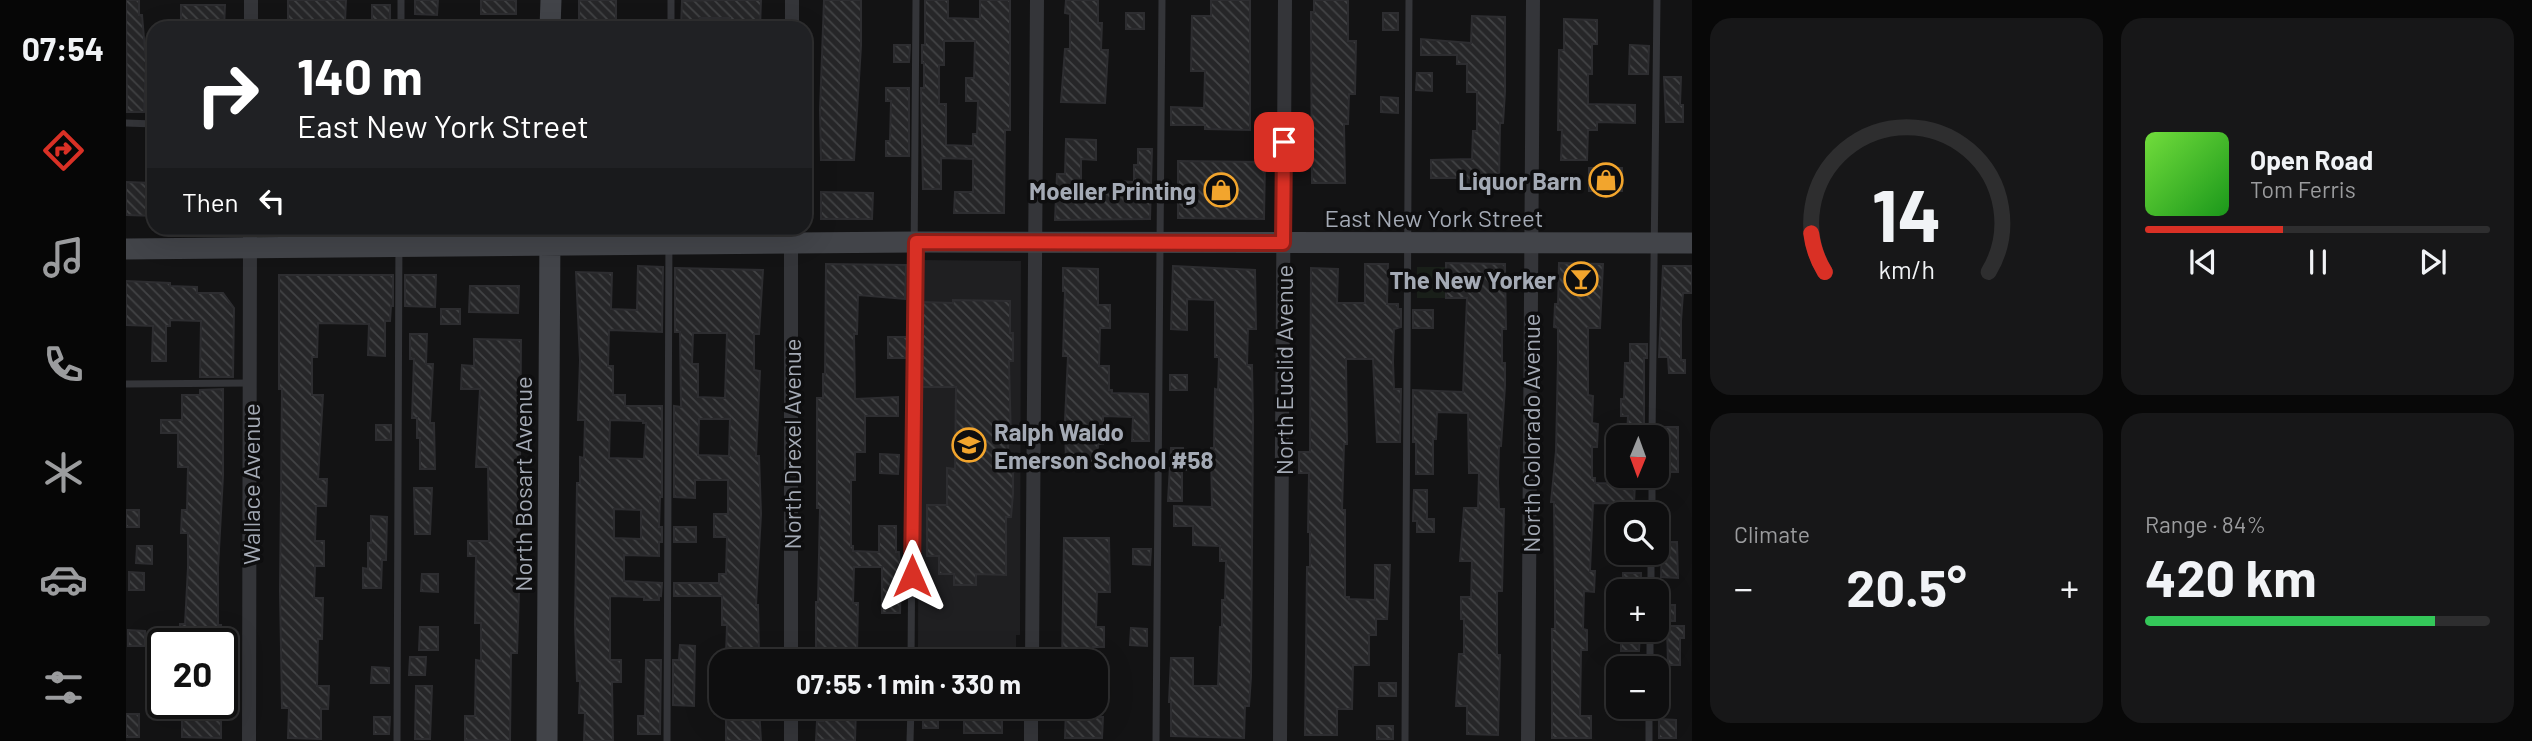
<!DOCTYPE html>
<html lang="en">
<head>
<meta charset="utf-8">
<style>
  :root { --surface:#0e0e0f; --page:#171718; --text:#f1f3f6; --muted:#9b9c9e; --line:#2e2e2f; --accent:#d93025 }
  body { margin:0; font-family:Barlow,sans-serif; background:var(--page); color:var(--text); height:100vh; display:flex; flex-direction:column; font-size:26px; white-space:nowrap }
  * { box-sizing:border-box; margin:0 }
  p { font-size:23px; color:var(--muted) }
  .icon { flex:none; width:38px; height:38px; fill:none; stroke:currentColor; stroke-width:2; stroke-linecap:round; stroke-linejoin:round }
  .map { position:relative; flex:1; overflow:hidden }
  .details { display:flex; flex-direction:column; gap:18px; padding:18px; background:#080808; width:840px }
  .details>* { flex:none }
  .hud { position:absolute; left:21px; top:21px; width:665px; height:214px; border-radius:21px; box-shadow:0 7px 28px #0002,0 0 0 2px var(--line); background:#202124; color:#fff; overflow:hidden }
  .needle { width:46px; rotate:181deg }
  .buttons { position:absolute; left:1480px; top:425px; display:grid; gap:14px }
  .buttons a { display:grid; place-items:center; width:63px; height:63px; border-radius:14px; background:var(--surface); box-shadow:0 7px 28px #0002,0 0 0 2px var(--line); font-size:35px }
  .speed { position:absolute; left:21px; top:628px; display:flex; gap:14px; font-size:35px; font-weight:700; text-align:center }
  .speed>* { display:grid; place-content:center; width:91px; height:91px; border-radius:50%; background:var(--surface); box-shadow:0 7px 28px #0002,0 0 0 2px var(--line); line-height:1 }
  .speed .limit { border:4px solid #111; border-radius:10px; background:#fff; color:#111 }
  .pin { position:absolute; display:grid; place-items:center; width:60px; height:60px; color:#fff; margin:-30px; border-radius:14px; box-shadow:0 4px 10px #0006 }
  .me { position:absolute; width:77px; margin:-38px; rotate:0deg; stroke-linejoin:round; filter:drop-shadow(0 0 5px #0008) }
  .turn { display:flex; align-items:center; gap:24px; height:147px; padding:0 35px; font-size:32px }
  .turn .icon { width:91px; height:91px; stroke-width:2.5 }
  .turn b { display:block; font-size:49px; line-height:60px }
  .then { display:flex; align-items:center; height:66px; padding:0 35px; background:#0003; gap:14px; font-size:26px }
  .big { font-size:52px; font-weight:700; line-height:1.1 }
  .details .card { flex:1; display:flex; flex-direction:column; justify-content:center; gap:10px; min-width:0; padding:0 24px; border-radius:21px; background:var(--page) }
  .details .dial { align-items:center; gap:0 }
  .dial svg { height:182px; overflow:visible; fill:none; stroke:var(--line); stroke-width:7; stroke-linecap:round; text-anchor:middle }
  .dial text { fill:var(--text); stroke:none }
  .song { display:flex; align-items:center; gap:21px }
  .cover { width:84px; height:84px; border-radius:10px; background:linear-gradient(135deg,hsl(100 70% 55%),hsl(120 70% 35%)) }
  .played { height:7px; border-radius:4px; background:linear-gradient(90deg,var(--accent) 40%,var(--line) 40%) }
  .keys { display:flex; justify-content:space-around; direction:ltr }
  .heat { display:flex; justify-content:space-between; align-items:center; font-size:38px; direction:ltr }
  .charge { height:10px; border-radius:5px; background:linear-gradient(90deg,#34c759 84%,var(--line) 0) }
  .details .tiles { flex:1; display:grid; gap:18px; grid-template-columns:repeat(2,1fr) }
  .trip { position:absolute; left:583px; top:649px; width:399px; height:70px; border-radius:21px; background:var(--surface); box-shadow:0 7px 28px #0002,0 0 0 2px var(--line); font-weight:700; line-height:70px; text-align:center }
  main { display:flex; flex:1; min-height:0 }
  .dock { display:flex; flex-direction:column; width:126px; justify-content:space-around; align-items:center; background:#060606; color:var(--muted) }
  .dock .icon { width:49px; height:49px }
  .dock .current { color:var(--accent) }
  .dock b { font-size:32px; color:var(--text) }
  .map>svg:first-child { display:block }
</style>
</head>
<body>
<main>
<nav class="dock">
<b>07:54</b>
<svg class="icon current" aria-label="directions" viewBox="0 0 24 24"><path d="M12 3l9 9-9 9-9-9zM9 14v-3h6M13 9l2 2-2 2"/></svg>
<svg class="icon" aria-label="music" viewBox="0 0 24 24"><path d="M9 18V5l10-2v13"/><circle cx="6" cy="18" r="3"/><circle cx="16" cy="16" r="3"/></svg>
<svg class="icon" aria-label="phone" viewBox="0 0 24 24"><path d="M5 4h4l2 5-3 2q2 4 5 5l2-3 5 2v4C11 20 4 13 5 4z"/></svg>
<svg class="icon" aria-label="climate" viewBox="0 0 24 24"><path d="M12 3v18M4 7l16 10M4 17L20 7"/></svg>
<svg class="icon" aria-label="car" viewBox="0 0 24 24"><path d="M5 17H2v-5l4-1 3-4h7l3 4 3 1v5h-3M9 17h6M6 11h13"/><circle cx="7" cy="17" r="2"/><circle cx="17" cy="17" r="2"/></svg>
<svg class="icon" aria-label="filters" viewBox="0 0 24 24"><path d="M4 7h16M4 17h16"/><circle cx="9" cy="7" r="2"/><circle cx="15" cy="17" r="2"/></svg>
</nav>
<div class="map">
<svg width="1566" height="741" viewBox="0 0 1566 741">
  <defs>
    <pattern id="building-back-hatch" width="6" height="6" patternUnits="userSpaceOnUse" patternTransform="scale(1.75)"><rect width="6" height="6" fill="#262628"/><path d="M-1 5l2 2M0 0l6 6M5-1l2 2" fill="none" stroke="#424345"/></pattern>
  </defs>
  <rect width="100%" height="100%" fill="#131314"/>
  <path fill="#1f1f21" d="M793,260l102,1 -1,374h-4v15h-98z"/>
  <path fill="#191f19" d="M1291,267h29v31h-29z"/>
  <path fill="url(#building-back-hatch)" stroke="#2d2d30" stroke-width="2" fill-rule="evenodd" d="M0,0h13v15h3l4,47 -2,50h-17z
    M162,0h58l-1,22 -57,-1z
    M289,0h23l-1,15 -22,-1z
    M355,0h35v14h-35z
    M453,0h37v28h-37z
    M596,0h39l-1,28h-30v-10h-30v10h-19l1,-27z
    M698,0h37v46l-7,114h-33l-1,-50z
    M799,0h23v18l32,1v-19h30v130h-5l-1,83h-50l1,-21h18v-33l-32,-1v31h-18l-2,-101h3v-25h-2v-18h3zM818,41h31l-1,37h-8v23h12l-1,33h-4v12l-27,-1v-41h-7v-39h5z
    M940,0h32v23h4l-1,27h7l-3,53 -44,-1 4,-53h5v-35l-5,-1z
    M1085,0h39v130l-45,-1v-4h-34v-18l33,1 1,-37h-14l1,-55h19z
    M1188,0h34v41h8l-1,53h-6l-1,30h-4l1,59h-33l-1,-147v-24h3z
    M55,5h44l-1,23h-43z
    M246,5h18v15h-18z
    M1000,13h18v16h-18z
    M1257,13h15v17h-15z
    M1346,16l33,1v75l-2,31h-3l-1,61 -32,-1v-5h-36v-18l41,-1 1,-28h4v-39h-10v-28h-10v-9h-36v-16l50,4z
    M1438,19l33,1v24h-5v30h-4v30l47,1v18l-38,-1v8h-9l-1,30h-26l1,-30h-4l1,-80h5z
    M768,45h16l-1,17h-15z
    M1504,45l19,1 -1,28h-19z
    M1291,73h15v18l-16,-1z
    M1538,77h17l-1,28h3v17h-17z
    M760,88h23v68h-23v-15h4l1,-40h-5z
    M1255,97l17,1v15l-17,-1z
    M940,139l30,1v20l-15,-1v32l37,1 1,-11 15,1v-17h4v-16h14l-2,70 -95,1 2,-46h8z
    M1052,161l87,1 -1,57 -86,-1z
    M1463,168h33v23h-33z
    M0,182l28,1v33l-28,-1z
    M695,192l52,1 -1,26h-51z
    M1320,263l59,1 1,65h-4v34h3v23l-4,60h-2l-1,37 1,26h5l-2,82h-5v64h3l-2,80 -31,-1v-28h-11l3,-52h5v-35h-3v-22h10l1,-36h-12l4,-53h14l1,-35h-10l-1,-60 -31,-1 -1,27h-3v35h-17v-32h-3v-52l50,2 4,-94h-21z
    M1433,263l44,1 -3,64h-12v67l5,1 -1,27 6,1 -1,23h-5v31h3v5l40,1 -1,20 -41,-1 -3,68h5l-1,21 -10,-1 -1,38 4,1v20h-6l-1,66h11v22h-39v-109h3v-38l-1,-89h-3l5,-51 2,-92v-31l-4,-1 1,-23h3z
    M700,264l80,1 -1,34 -47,-4 -1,39h-3l1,65 43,-2v19h-33v36h-10v28h-4v66h2v5l26,1v-26h17v26h3l2,25 -1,36h-18v-46h-28l-1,36h5l-1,53 -41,-1v-53h2l2,-94h-3v-110h6v-24h2z
    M1239,264h23l-1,40h11v5h3v18l-7,2 -1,33 1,27h7l-1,53h-23l-4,-83h-27l1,85h-3l-2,66h3v87h4v2l26,1v-35h15l-3,54h-11v16h-7v30h-16l-1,44h-15v26h-32l2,-168h3v-35h-2l1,-59h-10v-21h11l1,-184 27,1 -1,34h28z
    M512,266l25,1 -1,65 -53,-2 -1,36h5v29h12v11h37v91h-2l-1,30h3v15h-3v14l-35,-1v26l38,2 -1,13 -2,-1v5h-15v-3l-34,-1v64h11v22h-9l1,59h-29l1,-28h-6l1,-32h-3l-2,-56 2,-142h3v-26l4,1 1,-38h-7l2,-60 -4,-88 36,1 -1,36 26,1zM484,420l33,1v2h3l-2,36 -35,-1zM488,509l27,1v29l-27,-1z
    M1047,266l82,4 1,59h-8l-1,36h5l1,55 -2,257 -2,29h-4l-1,32 -73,-2v-34h-2l2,-44h22v28h25l2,-59h2v-27h3l1,-39h-6v-15l-27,-1v-19h-19v-20l38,1 -1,-59h3l1,-59 3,1 1,-33h-4v-57l-28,-1v31l-16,-1z
    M1537,266h29v27h-9l-2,28v39h4v13h-16l-1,-16h-9z
    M549,268l88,2 -4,64h-5v36l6,1 -4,85h3l2,58 -5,91h2l1,50 -33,-1 1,-29h-5v-29h-48v-13h45v-9h7l1,-37h-13v-23h14v-34h-33v18l-21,-1v-91l7,1 -1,-75h-5zM567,333h34l-2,65 -27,-1v-33h-6zM573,419h31l-1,37 -31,-1z
    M937,268l35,1v36h12v23h-10l-1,38h10v24h3v3l36,1 1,47h-17l1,-24 -30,-1v28h-5l-1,22h-31l-1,-45 3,-65h-5l2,-65h-2z
    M153,275h114v31h-2l-1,15h-5v35l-17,-1 1,-31 -51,-1 -1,34h-5v38h11l-5,84h9l-1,27h-10l-1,35h9v25h-9l-1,32h9l-1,41h-4l-1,47h12l-1,23h-7v30l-33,-1 1,-30h-7l-2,-117 2,-202h-3z
    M279,275h31l-1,32 -30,-1z
    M0,281l44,2v3l27,1v6h26l11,15 -1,69h-33l1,-56 -31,-1v6h-4v35h-14l1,-35 -27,-1z
    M344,286h49l-1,27 -49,-1z
    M827,300l57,1v32h3v28h-4l2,80h-3v27h5v26l-2,23h-5v58l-30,-1v11h-22v-11h-15v-18h-12v-51h20v-37l8,1 1,-82h-34l1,-29h-4l1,-21h3v-35l30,1z
    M315,309h19v15h-19z
    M1287,310h20v18h-20z
    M284,334h17l-1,30h7l-3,59h4l1,46h-15v-31h-3v-20h-5l2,-59h-4z
    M762,337h19v21h-19z
    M348,339l47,1 -2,253 -2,60h-6l-1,88 -45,-1v-24h10l1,-56 5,1v-38h-6l1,-67h-8v-15h21l-1,-74h-12l4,-78h-19l1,-24 12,1z
    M1504,344h17v14h-3v80h-17l1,-22h-7v-17h3l1,-36h5z
    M1044,375h17v15h-17z
    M97,389v87l-5,92v57h3v19h-41v-20h5l3,-57v-34h-7l1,-23h5l1,-43h-10v-34h-17v-13h21v-25h18v-5z
    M250,425h15v15h-15z
    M1536,427h16v45h-17z
    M1045,448h12v4h3v18h-4v31h-14z
    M754,454l19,1 -1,19 -18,-1z
    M288,488h18l-2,46h-15z
    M1288,490h13v29h7v13h-17v-11h-4z
    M0,510h13v17h-13z
    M245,516l16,1 -1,43h-4l-1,28h-18v-20l5,1v-26h3z
    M548,527h22v15h-22z
    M938,538h45l1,54h-13l-1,35h8v20h-11v15h-31z
    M1536,542h15l1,36 -17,-1z
    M11,546h15v18l-16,-1z
    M1007,549h18l-1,16 -17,-1z
    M3,572l15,1v17h-15z
    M1497,573h18v19h-18z
    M296,574h16v18l-17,-1z
    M1537,605h12v16h-12z
    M1541,626h17v12h-4v27h-12z
    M294,627h18v23h-19z
    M1005,628l16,1v17l-17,-1z
    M2,630l17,1v15h-17z
    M1495,632h19l-1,19h-18z
    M554,645l15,1 -1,60 -21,-1v-45h6z
    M284,657h16l-1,18h-16z
    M520,660h15l-1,74h-22v-18h7z
    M246,667l17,1v15h-18z
    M1253,683h17v13h-17z
    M290,686h16l-2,53h-15z
    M56,704h39v34l-39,-1z
    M600,707h33l2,34h-35z
    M697,707h33l-1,34 -39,-1 1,-19h6z
    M940,707h32l-1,10h6l-1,21h-37z
    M797,712h15v16h-15z
    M0,714h13v23h-13z
    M838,714l38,1v18h-38z
    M248,717h16l-1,17h-15z
    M1533,719l17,1v18h-17z
    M1251,726h16v13h-16z"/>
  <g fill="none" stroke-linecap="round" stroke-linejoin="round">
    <path stroke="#343539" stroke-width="7" d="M275,28v-28
      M545,28v-28
      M0,123l28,1
      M0,384l124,-1
      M1526,438l5,-438
      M1526,514v-38
      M1525,592v-39
      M785,662l5,-662
      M1524,668v-38
      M271,741l2,-513
      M541,741l2,-513
      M784,741l1,-34
      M1030,741l6,-741
      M1279,741l4,-741
      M1523,741v-34"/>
    <path stroke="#343539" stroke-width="14" d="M125,28v-28
      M666,28v-28
      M665,228v434
      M906,662l5,-662
      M665,707v34
      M123,741l1,-513
      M905,741v-34
      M1154,741l5,-741
      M1402,741l5,-741"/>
    <path stroke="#424449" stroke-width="21" d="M424,28l1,-28
      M0,249l790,-7 776,1
      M421,741l3,-513"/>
  </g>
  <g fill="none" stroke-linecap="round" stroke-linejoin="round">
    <defs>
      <path id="route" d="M786,576l4,-334 367,1 1,-101"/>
    </defs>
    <use href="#route" stroke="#8d1f18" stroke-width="18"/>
    <use href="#route" stroke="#d93025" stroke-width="12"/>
  </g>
  <defs>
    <symbol id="shop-ring" viewBox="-11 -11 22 22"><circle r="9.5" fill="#0e0e0f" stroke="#f2a52d" stroke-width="1.5"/><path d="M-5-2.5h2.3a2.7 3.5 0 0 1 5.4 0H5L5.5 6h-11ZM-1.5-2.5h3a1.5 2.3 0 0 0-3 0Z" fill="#f2a52d"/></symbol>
    <symbol id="bar-ring" viewBox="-11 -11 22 22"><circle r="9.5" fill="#0e0e0f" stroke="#f2a52d" stroke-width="1.5"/><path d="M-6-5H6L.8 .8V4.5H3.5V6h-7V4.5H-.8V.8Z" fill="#f2a52d"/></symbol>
    <symbol id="school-ring" viewBox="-11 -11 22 22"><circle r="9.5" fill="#0e0e0f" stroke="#f2a52d" stroke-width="1.5"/><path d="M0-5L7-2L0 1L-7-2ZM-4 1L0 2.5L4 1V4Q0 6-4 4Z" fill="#f2a52d"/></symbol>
  </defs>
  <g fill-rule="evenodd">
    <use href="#shop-ring" x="1461" y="161" width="38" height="38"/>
    <use href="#shop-ring" x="1076" y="171" width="38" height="38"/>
    <use href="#bar-ring" x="1436" y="260" width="38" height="38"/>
    <use href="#school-ring" x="824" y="426" width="38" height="38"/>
  </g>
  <g text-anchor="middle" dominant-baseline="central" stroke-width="7" stroke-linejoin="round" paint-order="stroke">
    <g font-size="24" font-weight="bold" fill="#a4aab5" stroke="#0e0e0f" text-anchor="end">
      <text x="1456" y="180">Liquor Barn</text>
      <text x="1070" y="190">Moeller Printing</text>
      <text x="1430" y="279">The New Yorker</text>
      <text x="868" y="431" text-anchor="start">Ralph Waldo<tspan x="868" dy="28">Emerson School #58</tspan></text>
    </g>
    <g font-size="24" fill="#a4aab5" stroke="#0e0e0f">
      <text x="1308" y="217">East New York Street</text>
      <text transform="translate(1157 370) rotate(-90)">North Euclid Avenue</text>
      <text transform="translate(1404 433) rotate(-90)">North Colorado Avenue</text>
      <text transform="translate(665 444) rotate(-90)">North Drexel Avenue</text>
      <text transform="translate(124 484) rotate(-90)">Wallace Avenue</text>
      <text transform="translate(396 484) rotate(-90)">North Bosart Avenue</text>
    </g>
  </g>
</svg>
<div class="buttons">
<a><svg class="needle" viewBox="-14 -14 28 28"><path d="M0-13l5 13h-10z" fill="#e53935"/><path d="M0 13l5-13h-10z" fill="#9b9c9e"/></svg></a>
<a><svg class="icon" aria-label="search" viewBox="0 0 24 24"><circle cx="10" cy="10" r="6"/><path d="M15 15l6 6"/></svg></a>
<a>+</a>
<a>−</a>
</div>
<div class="speed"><div class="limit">20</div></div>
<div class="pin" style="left:1158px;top:142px;background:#d93025"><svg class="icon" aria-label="arrive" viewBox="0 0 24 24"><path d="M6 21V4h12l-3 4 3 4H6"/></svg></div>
<svg class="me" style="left:786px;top:576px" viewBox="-20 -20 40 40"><path d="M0-17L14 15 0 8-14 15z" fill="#d93025" stroke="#fff" stroke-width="4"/></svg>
<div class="trip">07:55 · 1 min · 330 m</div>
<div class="hud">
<div class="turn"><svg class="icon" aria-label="right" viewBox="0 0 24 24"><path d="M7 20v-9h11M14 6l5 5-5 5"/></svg><div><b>140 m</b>East New York Street</div></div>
<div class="then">Then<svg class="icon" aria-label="left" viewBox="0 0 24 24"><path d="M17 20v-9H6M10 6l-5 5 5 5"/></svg></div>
</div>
</div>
<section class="details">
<div class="tiles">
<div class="card dial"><svg viewBox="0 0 100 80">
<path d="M14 69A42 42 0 1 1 86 69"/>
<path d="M14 69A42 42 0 0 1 8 52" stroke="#d93025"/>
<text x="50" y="56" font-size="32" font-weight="700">14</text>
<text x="50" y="72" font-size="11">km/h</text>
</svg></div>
<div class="card">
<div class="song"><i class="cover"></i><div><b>Open Road</b><p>Tom Ferris</p></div></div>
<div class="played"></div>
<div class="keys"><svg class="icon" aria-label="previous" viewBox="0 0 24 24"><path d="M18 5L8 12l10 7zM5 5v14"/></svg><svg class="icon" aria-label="pause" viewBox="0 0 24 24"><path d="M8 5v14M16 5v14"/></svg><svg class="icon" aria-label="next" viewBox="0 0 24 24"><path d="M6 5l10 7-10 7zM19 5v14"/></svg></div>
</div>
<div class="card"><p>Climate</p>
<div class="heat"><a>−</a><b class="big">20.5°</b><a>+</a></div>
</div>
<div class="card"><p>Range · 84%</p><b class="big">420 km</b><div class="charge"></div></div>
</div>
</section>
</main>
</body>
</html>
